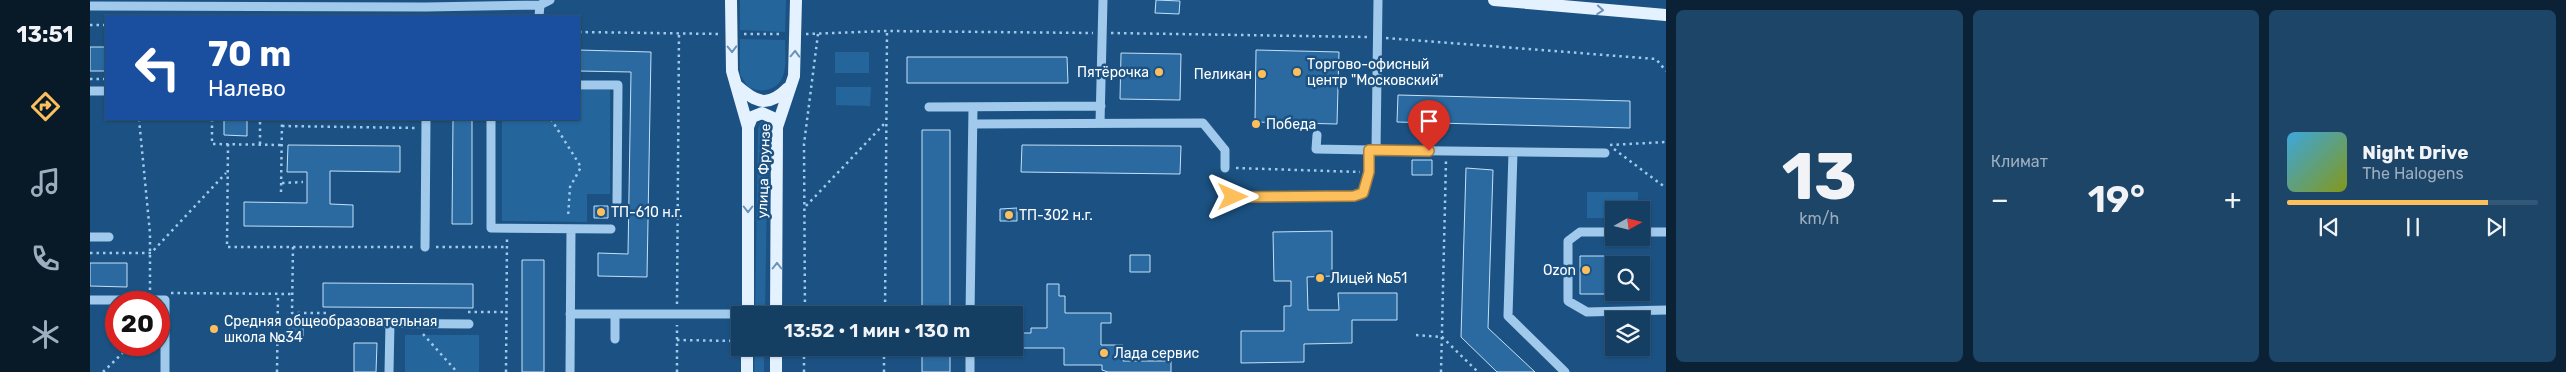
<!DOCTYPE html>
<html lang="ru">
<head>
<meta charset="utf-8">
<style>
  :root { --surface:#143e62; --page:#1d4568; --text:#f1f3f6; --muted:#9daebe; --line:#335777; --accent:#fcbf5c }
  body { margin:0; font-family:Rubik,sans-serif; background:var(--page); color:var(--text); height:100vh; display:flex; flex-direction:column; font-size:19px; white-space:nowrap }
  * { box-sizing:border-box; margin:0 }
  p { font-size:16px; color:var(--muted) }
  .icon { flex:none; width:28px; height:28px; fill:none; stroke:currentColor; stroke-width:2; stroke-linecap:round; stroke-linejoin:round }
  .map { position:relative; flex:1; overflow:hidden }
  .panel { display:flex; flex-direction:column; gap:10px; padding:10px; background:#0b2236; width:900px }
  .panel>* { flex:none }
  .banner { position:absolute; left:15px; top:15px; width:475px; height:105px; border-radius:0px; box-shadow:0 1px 4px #0004,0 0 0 1px var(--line); background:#1a4fa0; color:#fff; overflow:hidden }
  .needle { width:32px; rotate:82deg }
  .tools { position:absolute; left:1515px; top:201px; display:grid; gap:10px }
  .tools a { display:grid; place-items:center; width:45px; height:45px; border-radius:0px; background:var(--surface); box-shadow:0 1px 4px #0004,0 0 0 1px var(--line); font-size:25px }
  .speed { position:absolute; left:15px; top:291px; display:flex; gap:10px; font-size:25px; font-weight:700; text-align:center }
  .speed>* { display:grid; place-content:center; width:65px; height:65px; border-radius:50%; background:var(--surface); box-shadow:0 1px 4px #0004,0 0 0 1px var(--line); line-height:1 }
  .speed .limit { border:8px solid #d22; background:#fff; color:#111 }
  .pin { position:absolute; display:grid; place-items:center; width:42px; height:42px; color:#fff; margin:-51px -21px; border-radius:50% 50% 50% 0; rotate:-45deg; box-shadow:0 0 5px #0007 }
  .pin .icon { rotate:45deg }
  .me { position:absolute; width:55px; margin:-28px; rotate:90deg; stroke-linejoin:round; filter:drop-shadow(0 0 4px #0008) }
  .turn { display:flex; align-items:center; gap:18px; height:105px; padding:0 20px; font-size:22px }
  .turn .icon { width:65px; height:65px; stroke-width:2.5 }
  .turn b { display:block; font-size:35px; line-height:42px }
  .big { font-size:38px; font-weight:600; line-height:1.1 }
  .panel .card { flex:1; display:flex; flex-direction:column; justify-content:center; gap:8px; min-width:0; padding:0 18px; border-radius:8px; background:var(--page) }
  .panel .dial { align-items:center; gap:0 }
  .dial b { font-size:65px; line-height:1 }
  .song { display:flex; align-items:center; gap:15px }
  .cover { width:60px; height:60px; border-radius:8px; background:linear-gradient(135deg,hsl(200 70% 55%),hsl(70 70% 35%)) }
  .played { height:5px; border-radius:2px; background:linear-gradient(90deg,var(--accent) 80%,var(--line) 80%) }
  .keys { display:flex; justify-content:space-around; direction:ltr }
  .heat { display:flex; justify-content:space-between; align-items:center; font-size:28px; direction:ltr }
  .panel .tiles { flex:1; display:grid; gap:10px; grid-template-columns:repeat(3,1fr) }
  .trip { position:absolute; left:641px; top:306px; width:292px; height:50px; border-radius:0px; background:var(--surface); box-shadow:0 1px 4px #0004,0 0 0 1px var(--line); font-weight:600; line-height:50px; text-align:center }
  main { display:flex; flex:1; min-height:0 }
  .menu { display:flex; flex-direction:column; width:90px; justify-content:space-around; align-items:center; background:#081927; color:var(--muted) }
  .menu .icon { width:35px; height:35px }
  .menu .active { color:var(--accent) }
  .menu b { font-size:22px; color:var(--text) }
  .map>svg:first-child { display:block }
</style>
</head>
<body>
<main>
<nav class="menu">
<b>13:51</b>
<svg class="icon active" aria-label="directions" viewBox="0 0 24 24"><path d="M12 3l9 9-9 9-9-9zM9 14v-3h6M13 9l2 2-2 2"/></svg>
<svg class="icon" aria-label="music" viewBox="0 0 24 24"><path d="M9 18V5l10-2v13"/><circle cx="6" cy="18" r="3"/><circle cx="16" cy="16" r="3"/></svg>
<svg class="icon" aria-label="phone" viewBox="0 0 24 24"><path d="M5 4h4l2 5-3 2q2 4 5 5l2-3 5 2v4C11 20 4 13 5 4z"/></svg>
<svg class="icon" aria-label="climate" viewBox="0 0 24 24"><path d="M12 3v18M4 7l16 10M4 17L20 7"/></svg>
</nav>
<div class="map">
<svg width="1576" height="372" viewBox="0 0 1576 372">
  <rect width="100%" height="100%" fill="#1b5283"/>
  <path fill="#24659b" d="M650,0h46l-1,32 -45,-2z
    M650,39l45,1c0,18 5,46 -19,50 -7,1 -13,0 -19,-4l-7,-12z
    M779,52v21h-34v-21z
    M746,87h35l-1,19 -34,-1z
    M489,90h31v104h-23v28l-85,-1v-102h77z
    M671,121l6,2 1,6 -3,186h-10l3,-186z
    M1497,192h51v18h-24v8h-27z
    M315,335h74v37h-74z
    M665,348h9v24h-10z"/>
  <path fill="#2a6aa1" stroke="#c4e1f8" d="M1066,0l24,1 -1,13 -24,-1z
    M0,47h16v24h-16z
    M489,50l72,2 -4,225 -49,-1v-23l30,1 3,-182 -52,-1z
    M1166,50l83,2 -2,72 -82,-2z
    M1031,53l60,1 -1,46 -60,-1z
    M817,57h160l1,26h-161z
    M1308,95l232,6v27l-233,-6z
    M134,119h23v17l-23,-1z
    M363,119h19v105h-20z
    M832,130h28v185h-28z
    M198,145l112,1v26l-70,-1v33l23,1v22l-109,-1v-24l63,1v-31h-20z
    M932,145l159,1 -1,28 -159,-2z
    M1322,160h20v15h-20z
    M1376,168l27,2 -5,158 47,44h-38l-36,-35z
    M504,206h14v12h-14z
    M927,208v13h-17v-12z
    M1242,231v45l-25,1 1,33h31l-1,-17h59v27h-45v23l-48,1v18l-63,1v-32h43v-25h7v-25h-17l-1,-49z
    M1040,255h20v17h-20z
    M1490,256h34v38h-34z
    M432,260h22v112h-22z
    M0,263h37v24l-37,-1z
    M233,283l150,1v24l-150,-1z
    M957,284h12v12h6v17h46v10h-10v22h22v16h48v11h-63l-6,-2v-5h-38v-17h-45v-15h12v-5h16z
    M199,320h14v18h-14z
    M264,343h23l-1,29h-22z
    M832,348h28v24h-28z"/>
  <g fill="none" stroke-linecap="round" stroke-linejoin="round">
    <path stroke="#a0c9eb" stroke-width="2.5" stroke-dasharray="2.5 4" stroke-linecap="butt" d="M0,25h16
      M489,32l142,2
      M1021,33l257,4
      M654,34h39
      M716,34l81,-3 206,2
      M1296,38l270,21 10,12
      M0,79h16
      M49,119l11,114v59
      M122,119v25l70,1
      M461,119l30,48 -11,20 -2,31
      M192,126l135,2
      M138,144l-1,103h188
      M170,144v-25
      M1520,145l56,-3
      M1524,149l52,39
      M1146,168l124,4
      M192,183l21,-1
      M191,192l1,-73
      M716,206l80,-84
      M203,247l-1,66h36
      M346,247h71
      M0,253h61l75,-80
      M81,293l122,1
      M587,304l2,-271
      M378,312h39
      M715,315l-1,-171 14,-110
      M795,315l2,-284
      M333,334l34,38
      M1326,335l26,2 36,35
      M587,340l61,1
      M13,372l28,-27
      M187,372l1,-78
      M416,372l1,-133
      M587,372v-47
      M714,372v-24
      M794,372v-24
      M1351,372l5,-211"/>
    <path stroke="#a0c9eb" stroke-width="9" d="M0,6l336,1 114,-2 10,-5
      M449,16l1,-11
      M489,85h39l-1,117
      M0,91h16
      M839,107l172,-1
      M401,119v109l120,1
      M1010,123l3,-123
      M883,124l230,-1 22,27v18
      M1227,135l-1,14 53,1
      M1286,151l2,-151
      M1423,152l-5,164 57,56
      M1143,197l121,-1 9,-3 6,-21v-22l236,3
      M1524,232h-34l-12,9v60l19,11 79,-2
      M1551,232h25
      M0,237h19
      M335,247l1,-128
      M0,300h75v72
      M480,314h178
      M880,315l3,-208
      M240,323l139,1
      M525,339v-25
      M299,372l1,-49
      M480,372l1,-143
      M880,372v-24"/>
    <path stroke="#e4f1ff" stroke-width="12" d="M641,0l1,71 16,56v188
      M1404,0l172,15
      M646,85c20,18 32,23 52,3
      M658,127l4,-10 10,-4 11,5 4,9
      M686,315l1,-188 17,-51 2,-76
      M657,372v-24
      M686,372v-24"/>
  </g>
  <defs><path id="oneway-chevron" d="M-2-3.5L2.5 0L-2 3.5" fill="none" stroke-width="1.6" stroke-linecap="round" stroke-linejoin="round" transform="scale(1.25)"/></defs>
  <g stroke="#6b92b5">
    <use href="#oneway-chevron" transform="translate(1510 10) rotate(4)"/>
    <use href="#oneway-chevron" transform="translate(642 49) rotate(89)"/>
    <use href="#oneway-chevron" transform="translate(705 54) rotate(-88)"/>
    <use href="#oneway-chevron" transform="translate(658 209) rotate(90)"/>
    <use href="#oneway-chevron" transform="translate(687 266) rotate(-90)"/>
  </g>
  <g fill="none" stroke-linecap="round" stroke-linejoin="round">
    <defs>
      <path id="route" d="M1143,197l121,-1 9,-3 6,-21v-22l60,1"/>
    </defs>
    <use href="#route" stroke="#a47c3c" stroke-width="12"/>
    <use href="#route" stroke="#fcbf5c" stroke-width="9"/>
  </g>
  <g fill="#fcbf5c" stroke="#1b5283" stroke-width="2">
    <circle cx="1069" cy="72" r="5"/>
    <circle cx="1207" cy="72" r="5"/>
    <circle cx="1172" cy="74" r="5"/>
    <circle cx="1166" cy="124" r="5"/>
    <circle cx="511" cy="212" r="5"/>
    <circle cx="919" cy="215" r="5"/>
    <circle cx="1496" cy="270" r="5"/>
    <circle cx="1230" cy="278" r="5"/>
    <circle cx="124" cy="329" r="5"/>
    <circle cx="1014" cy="353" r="5"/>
  </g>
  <g text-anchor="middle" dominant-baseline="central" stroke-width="5" stroke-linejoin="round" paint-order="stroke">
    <g font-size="14" fill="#fff" stroke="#1b5283" text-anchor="start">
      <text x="1217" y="64">Торгово-офисный<tspan x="1217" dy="16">центр "Московский"</tspan></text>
      <text x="1059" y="72" text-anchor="end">Пятёрочка</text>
      <text x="1162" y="74" text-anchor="end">Пеликан</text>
      <text x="1176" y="124">Победа</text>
      <text x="521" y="212">ТП-610 н.г.</text>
      <text x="929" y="215">ТП-302 н.г.</text>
      <text x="1486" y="270" text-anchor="end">Ozon</text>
      <text x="1240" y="278">Лицей №51</text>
      <text x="134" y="321">Средняя общеобразовательная<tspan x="134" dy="16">школа №34</tspan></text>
      <text x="1024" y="353">Лада сервис</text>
    </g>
    <g font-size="14" fill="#fff" stroke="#1b5283">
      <text transform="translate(674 171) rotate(-88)">улица Фрунзе</text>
    </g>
  </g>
</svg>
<div class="tools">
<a><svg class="needle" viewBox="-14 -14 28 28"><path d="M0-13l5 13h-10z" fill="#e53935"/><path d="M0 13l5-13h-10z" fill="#9daebe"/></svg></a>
<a><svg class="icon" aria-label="search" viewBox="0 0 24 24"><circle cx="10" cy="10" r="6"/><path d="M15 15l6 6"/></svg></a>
<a><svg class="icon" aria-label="layers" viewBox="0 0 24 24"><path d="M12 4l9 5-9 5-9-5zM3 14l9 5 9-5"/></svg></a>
</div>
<div class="speed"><div class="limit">20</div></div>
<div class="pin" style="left:1339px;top:151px;background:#d93025"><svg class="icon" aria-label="arrive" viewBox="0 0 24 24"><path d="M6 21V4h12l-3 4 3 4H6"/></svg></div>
<svg class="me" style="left:1143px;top:197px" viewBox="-20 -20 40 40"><path d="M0-17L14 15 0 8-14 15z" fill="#fcbf5c" stroke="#fff" stroke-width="4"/></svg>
<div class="trip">13:52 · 1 мин · 130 m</div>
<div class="banner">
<div class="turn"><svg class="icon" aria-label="left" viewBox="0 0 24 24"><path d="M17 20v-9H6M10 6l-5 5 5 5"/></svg><div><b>70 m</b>Налево</div></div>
</div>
</div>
<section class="panel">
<div class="tiles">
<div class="card dial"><b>13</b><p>km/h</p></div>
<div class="card"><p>Климат</p>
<div class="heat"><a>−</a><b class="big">19°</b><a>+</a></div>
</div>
<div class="card">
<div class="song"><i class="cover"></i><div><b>Night Drive</b><p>The Halogens</p></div></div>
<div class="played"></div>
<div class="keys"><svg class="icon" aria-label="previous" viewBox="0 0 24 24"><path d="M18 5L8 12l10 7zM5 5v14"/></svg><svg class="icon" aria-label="pause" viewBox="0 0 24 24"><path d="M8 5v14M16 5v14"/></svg><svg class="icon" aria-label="next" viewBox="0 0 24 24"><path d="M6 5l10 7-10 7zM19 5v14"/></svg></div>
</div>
</div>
</section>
</main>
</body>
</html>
